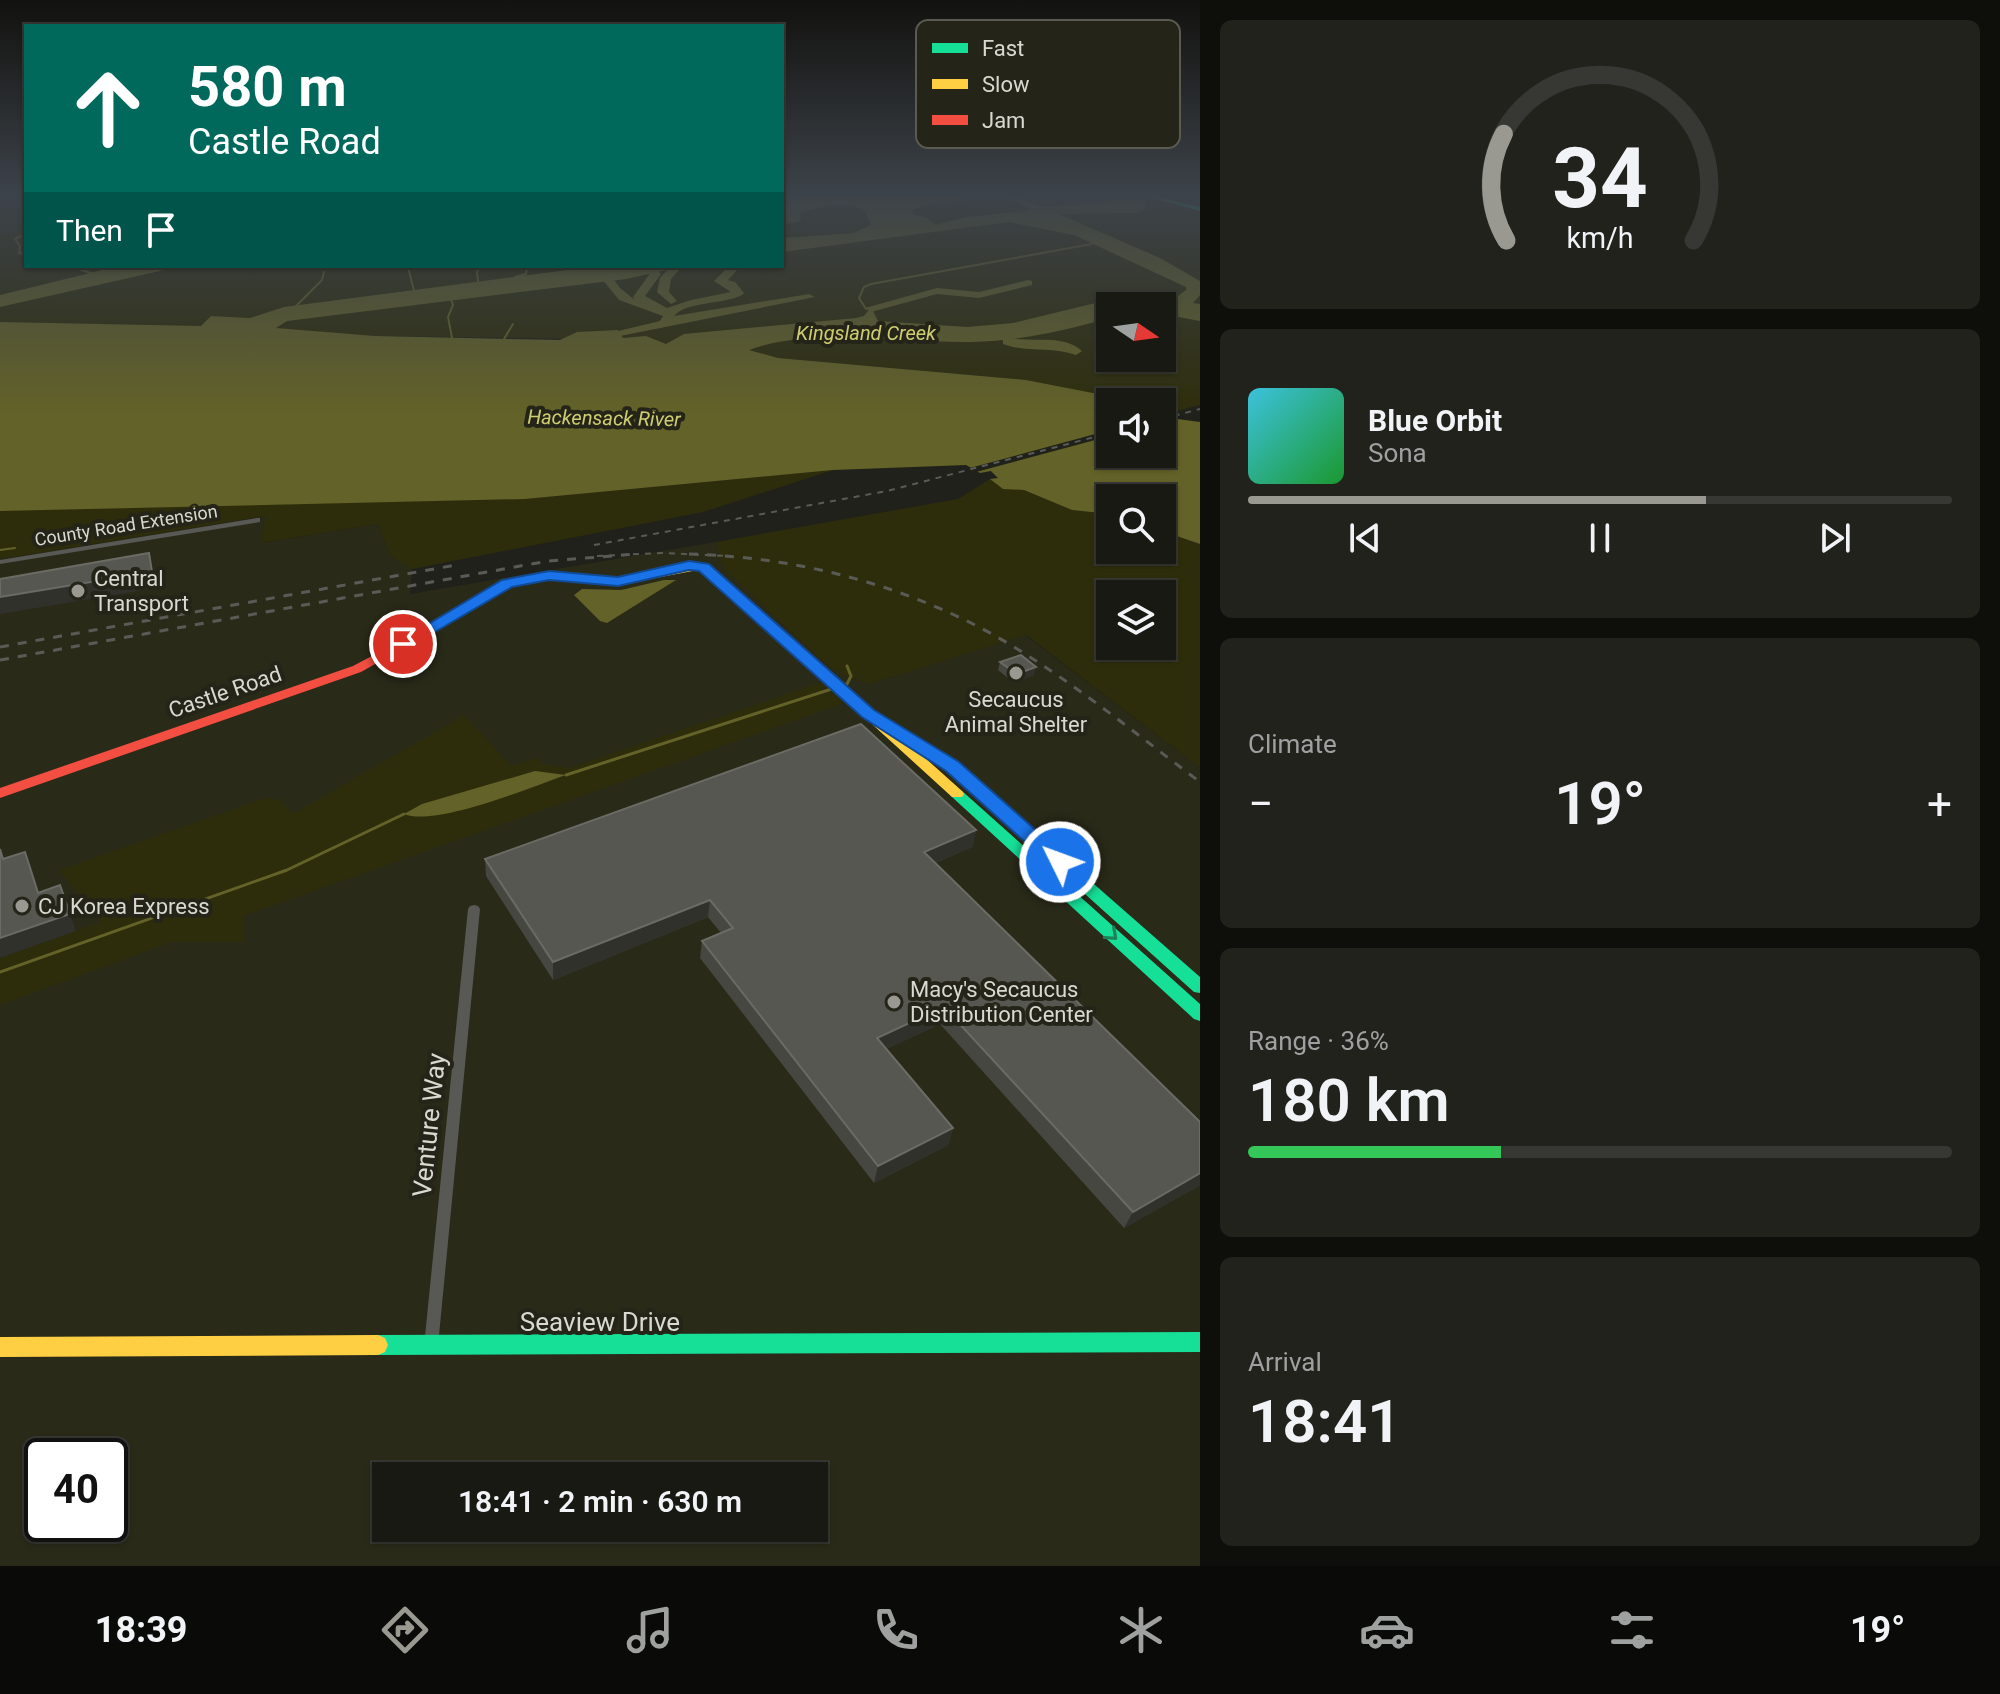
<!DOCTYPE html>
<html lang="en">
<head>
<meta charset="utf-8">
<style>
  :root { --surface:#191914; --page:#22221d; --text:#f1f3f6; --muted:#9fa0a0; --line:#373834; --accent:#999991 }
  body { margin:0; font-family:Roboto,sans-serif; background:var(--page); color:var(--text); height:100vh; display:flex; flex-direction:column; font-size:30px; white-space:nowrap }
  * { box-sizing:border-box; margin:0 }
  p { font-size:26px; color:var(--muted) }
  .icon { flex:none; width:44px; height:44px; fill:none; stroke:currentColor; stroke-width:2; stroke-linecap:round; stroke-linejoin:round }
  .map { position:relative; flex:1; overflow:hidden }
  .side { display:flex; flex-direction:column; gap:20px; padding:20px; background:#0e0e0b; width:800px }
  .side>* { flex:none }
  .hud { position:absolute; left:24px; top:24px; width:760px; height:244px; border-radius:0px; box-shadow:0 2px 6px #0004,0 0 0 2px var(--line); background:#00695c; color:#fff; overflow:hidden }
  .needle { width:52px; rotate:103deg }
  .controls { position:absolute; left:1096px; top:292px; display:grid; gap:16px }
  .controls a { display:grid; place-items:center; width:80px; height:80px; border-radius:0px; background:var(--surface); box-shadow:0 2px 6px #0004,0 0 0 2px var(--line); font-size:40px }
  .speed { position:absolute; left:24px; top:1438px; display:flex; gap:16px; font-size:40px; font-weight:700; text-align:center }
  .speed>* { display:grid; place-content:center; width:104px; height:104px; border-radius:50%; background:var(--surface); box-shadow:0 2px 6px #0004,0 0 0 2px var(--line); line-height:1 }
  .speed .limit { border:4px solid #111; border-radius:12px; background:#fff; color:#111 }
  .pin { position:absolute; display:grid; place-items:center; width:68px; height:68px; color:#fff; margin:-34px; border:4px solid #fff; border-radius:50%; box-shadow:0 2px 8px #0007 }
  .me { position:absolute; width:88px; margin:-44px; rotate:312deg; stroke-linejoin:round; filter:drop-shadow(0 0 6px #0008) }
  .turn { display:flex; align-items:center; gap:28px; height:168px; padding:0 32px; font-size:36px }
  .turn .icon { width:104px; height:104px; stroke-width:2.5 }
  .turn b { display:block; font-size:56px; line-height:68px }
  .then { display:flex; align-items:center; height:76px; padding:0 32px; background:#0003; gap:16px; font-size:30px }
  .big { font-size:60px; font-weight:600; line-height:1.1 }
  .side .tile { flex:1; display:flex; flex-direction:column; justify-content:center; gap:12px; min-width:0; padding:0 28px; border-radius:12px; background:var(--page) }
  .side .dial { align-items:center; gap:0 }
  .dial svg { height:208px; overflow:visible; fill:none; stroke:var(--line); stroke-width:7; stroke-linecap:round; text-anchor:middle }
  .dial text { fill:var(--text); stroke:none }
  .song { display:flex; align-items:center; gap:24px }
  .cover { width:96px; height:96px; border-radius:12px; background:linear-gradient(135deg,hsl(190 70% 55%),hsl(130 70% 35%)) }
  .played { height:8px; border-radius:4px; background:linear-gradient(90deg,var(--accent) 65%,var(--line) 65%) }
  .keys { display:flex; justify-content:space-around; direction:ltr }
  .heat { display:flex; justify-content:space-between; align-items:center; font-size:44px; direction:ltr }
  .charge { height:12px; border-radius:6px; background:linear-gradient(90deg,#34c759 36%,var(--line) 0) }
  .trip { position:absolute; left:372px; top:1462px; width:456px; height:80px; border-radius:0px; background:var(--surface); box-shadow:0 2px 6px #0004,0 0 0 2px var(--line); font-weight:600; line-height:80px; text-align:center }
  .tab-bar { display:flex; height:128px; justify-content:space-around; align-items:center; background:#0a0a08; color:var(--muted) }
  .tab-bar .icon { width:56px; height:56px }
  .tab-bar .active { color:var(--accent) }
  .tab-bar b { font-size:36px; color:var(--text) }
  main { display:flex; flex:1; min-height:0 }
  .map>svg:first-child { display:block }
</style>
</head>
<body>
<main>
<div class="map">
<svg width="1200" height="1566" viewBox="0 0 1200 1566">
  <rect width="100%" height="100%" fill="#21211b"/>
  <path fill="#2a2a19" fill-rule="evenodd" d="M267,516l-6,27 117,-19 12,32 22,13 -2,25 306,-52 9,27 101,95 18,12 26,8 155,-49 175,133v798h-1200v-1007zM42,1456h68v68h-68zM386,1476h428v52h-428z"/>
  <path fill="#2e2d0b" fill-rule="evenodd" d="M0,196h26v70h756v-70h355l63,16v193l-38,10v-13h-26l-110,-22 -248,-22 -26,-6 -137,-13 -240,-3 -70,-4 -305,-2zM1110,306h52v52h-52z
    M833,470l-130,42 -291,57 -22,-13 -12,-32 -118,19 6,-27 -266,43v-49l525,-11z
    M990,479l13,9 21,2 48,20 38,4v36h52v-19l38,13v224l-174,-133 -156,49 -26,-8 -18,-12 -102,-95 -8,-27 242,-43zM1110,594h52v52h-52z
    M822,682l22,21 -601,213v26h-72l-171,63v-47l101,-36 -42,-52 206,-72 14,2 14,14 171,-99 47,51 25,-8 6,6 27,4z"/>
  <path fill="#636228" d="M782,196h180l4,5 -26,1 -27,7v5l14,4 8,7 31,-8 66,-7 -27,-14h11l25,11 105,-8 2,4 -5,8 -7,2 -77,1 101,44 40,23v14l-7,8 7,1v17l-38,-7v-8h-52v12c-47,13 -90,23 -139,24 -67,1 -161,-15 -222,8l29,8 248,22 108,21 -24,1v52h52v-37l38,5v122l-38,-13v-33h-52v16l-38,-4 -48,-20 -21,-1 -13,-10 8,-1 -7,-7 -11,2 -14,-8 -133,5 -308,29 -525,12v-189l201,4 10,-10 39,2 34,-11 291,-38 110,-3 -59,13 -339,42 -11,7 99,8 185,4 17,-8 41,-2 5,8 23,-2 20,8 18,-10 172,-16 8,-2 7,-9 7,14 89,6 46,-4 99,-24 58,3 16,-12v-3l-112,-52 -65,-13 -227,30v-14l71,-5 18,-8 -6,-14c-19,-11 -46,-5 -66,2l2,8 -19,4z
    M119,266h63l-182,41v-12z
    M664,580h12l-69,43 -7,-2 -26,-26 8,-6 39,1z
    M535,771l31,4c-35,12 -130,52 -162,39l18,-10z"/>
  <path fill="#21211b" d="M1110,430v6l-134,36 -6,-4z"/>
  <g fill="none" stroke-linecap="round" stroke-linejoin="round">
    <path stroke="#636228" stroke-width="2" d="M21,236l-6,3 5,7 -1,7 7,1
      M71,266l22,8
      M411,266l-3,1 6,24
      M515,277l11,-3 1,-8
      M478,281l-1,-9 4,-6
      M451,299l2,6 -5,12 4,21
      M295,307l27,-27 2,-8
      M866,309l-7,-11 5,-11 7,-3 221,-40
      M504,339l9,-15
      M0,550l15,-2"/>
    <path stroke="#636228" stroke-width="3" d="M566,775l281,-91 4,-8 -4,-10
      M0,972l287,-102 117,-56"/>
    <path fill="#636228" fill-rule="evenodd" d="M721,266l14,2 2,2 -9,10 7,2 9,11 -2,2c-20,10 -55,6 -68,21l135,-22 6,3 -195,39 -6,-4 46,-11 3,-5 -44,-16 -17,-21 2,-2h8l8,11 15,12 -2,-3 18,-25h8l2,2 -16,22 22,12 24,-8 40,-8 -17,-11 11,-11z
      M670,267l10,2 -9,10 -2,13 8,9 -6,3 -14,-12 3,-14z
      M1028,280l4,1v4l-53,13 -42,-4 -66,18 -6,-4 72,-20 42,4z
      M1007,337c24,7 55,-4 75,14l-6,4c-25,-9 -49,-2 -73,-11v-6z"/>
    <path fill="#585855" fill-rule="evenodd" d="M257,518h3v4l-260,42v-4z
      M474,905l4,1 2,3 -42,437 -2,5 -5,2 -5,-2 -2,-5 44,-437 2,-3z"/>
    <path fill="#16e098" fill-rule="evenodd" d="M1144,196h10l46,11v4z
      M898,728l59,36 243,213v16l-6,-1 -247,-222 -54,-35 -2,-3 2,-3z
      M957,789l5,2 238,213v17l-6,-2 -242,-222 -2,-3 2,-3z
      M1200,1332v20l-822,3 -7,-3 -3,-7 3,-7 7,-3z"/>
    <path fill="#ffcf43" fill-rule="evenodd" d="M700,563l22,13 240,215 2,3 -2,3h-10l-238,-217 -16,-10 -80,15 -69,-6 -39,7 -119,69h-8l-2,-3 122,-71 46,-8 69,6z
      M378,1335l7,3 3,7 -3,7 -7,3 -378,2v-20z"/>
    <path fill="#f24e42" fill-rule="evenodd" d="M387,648l6,4 -2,3 -30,17 -361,126v-10l353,-122z"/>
    <path stroke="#5a5a56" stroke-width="2" stroke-dasharray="6 6" stroke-linecap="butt" d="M1162,419l38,-10
      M594,545l293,-54 223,-58
      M597,556l65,-3 66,3"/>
    <path stroke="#5a5a56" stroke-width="3" stroke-dasharray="9 9" stroke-linecap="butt" d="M689,554c106,3 210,29 303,80 74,42 140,97 208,148
      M0,647l456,-82
      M0,660l548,-99 89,-7"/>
  </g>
  <path fill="#474742" d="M1000,662l34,13 -14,5 -6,-4 -6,2 -10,-8z
    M976,830l-4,17 -37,16 265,259v63l-76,43 -184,-204 -54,25 67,79 -5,17 -74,38 -174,-225 2,-17 19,-8 -13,-16 -155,63 -67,-104 -1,-17z"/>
  <path fill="#31312c" d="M149,553l7,35 -156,26v-17z
    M1036,667l-2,8 -14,5 2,-8z
    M1017,668l-3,8 -6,2 3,-8z
    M976,830l-4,17 -52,22 4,-17z
    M25,852l7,17 13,41 -7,-17z
    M60,885l16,46 -76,27v-20z
    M710,900l-2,17 -155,63v-18z
    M944,1007l-4,17 -67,31 4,-17z
    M953,1128l-5,17 -74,38 4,-17z
    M1200,1173v12l-76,43 9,-16z"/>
  <path fill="#575751" stroke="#6b6b65" stroke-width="2" d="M149,553l3,19 -152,25v-18z
    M1021,655l15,12 -14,5 -5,-4 -6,2 -11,-8z
    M861,724l115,106 -52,22 276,270v51l-67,39 -189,-205 -67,31 76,90 -75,38 -176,-225 31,-13 -23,-28 -157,62 -68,-103z
    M0,849l3,10 22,-7 13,41 22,-8 10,29 -70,24z"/>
  <defs><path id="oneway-chevron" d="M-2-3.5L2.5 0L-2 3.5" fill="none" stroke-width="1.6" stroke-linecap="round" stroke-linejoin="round" transform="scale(2)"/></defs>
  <use stroke="#1d8258" href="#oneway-chevron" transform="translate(1112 935) rotate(42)"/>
  <linearGradient id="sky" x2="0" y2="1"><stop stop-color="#12120f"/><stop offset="0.47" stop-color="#3d434a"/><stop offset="1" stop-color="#3d434a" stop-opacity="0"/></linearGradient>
  <rect width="1200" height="415" fill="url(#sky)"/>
  <path fill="#1a73e8" stroke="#114b97" stroke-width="2" d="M689,561l20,3 165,146 85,52 107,95 3,5 -3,5h-13l-107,-96 -84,-54 -163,-146 -10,-1 -71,16 -69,-6 -37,7 -103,60h-11l-3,-3 107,-64 47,-9 69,6z"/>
  <g fill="#999991" stroke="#242418" stroke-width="3">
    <circle cx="78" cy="591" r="8"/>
    <circle cx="1016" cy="673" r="8"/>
    <circle cx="22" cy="906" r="8"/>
    <circle cx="894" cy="1002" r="8"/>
  </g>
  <g text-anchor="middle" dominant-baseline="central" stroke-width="8" stroke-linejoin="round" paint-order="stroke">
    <g font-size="18" fill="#d9d9d1" stroke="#242418">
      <text transform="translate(126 525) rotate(-9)">County Road Extension</text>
    </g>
    <g font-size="20" font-style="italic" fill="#cfcd71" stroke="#242418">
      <text x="866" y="333">Kingsland Creek</text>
      <text transform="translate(604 418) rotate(1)">Hackensack River</text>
    </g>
    <g font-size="22" fill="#d9d9d1" stroke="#242418" text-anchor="start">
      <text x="94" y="578">Central<tspan x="94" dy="25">Transport</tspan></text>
      <text x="1016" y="699" text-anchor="middle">Secaucus<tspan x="1016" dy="25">Animal Shelter</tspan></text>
      <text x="38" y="906">CJ Korea Express</text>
      <text x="910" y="989">Macy's Secaucus<tspan x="910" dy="25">Distribution Center</tspan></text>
    </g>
    <g font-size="22" fill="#d9d9d1" stroke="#242418">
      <text transform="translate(225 692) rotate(-19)">Castle Road</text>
    </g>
    <g font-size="26" fill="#d9d9d1" stroke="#242418">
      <text transform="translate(429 1125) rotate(-84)">Venture Way</text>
      <text x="600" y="1322">Seaview Drive</text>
    </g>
  </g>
  <rect x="916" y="20" width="264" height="128" rx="12" fill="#242418" stroke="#5a5a50" stroke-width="2"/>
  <rect x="932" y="43" width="36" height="10" fill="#16e098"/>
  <rect x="932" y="79" width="36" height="10" fill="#ffcf43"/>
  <rect x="932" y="115" width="36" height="10" fill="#f24e42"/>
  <g font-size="22" fill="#d9d9d1">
    <text x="982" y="56">Fast</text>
    <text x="982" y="92">Slow</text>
    <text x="982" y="128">Jam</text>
  </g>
</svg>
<div class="controls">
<a><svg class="needle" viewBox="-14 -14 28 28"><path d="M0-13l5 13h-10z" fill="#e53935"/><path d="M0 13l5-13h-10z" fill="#9fa0a0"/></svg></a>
<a><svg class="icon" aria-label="sound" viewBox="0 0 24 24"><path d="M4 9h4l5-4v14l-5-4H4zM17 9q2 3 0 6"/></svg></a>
<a><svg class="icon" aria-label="search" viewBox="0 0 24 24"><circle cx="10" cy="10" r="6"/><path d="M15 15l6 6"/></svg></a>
<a><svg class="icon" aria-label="layers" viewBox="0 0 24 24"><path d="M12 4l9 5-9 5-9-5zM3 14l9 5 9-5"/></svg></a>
</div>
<div class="speed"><div class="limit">40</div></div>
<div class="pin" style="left:403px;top:644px;background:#d93025"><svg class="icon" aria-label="arrive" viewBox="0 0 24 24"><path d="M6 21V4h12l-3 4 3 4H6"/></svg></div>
<svg class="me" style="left:1060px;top:862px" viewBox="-20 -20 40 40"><circle r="17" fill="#1a73e8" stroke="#fff" stroke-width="3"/><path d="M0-11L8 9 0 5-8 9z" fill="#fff"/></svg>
<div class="trip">18:41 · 2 min · 630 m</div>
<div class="hud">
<div class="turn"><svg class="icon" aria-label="ahead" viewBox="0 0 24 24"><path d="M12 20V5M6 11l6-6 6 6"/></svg><div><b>580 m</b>Castle Road</div></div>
<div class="then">Then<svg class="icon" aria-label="arrive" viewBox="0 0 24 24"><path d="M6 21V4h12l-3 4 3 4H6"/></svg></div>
</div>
</div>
<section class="side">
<div class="tile dial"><svg viewBox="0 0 100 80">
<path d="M14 69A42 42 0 1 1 86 69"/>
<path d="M14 69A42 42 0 0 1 13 28" stroke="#999991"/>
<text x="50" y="56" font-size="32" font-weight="700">34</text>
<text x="50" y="72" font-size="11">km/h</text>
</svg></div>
<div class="tile">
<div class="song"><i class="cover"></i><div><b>Blue Orbit</b><p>Sona</p></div></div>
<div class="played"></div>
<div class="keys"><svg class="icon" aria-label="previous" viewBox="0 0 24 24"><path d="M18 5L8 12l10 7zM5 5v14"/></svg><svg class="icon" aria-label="pause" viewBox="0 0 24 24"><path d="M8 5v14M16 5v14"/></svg><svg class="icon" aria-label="next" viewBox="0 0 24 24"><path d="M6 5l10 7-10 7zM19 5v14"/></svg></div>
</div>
<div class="tile"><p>Climate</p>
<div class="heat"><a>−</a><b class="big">19°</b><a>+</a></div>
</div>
<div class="tile"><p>Range · 36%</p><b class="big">180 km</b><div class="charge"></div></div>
<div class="tile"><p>Arrival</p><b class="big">18:41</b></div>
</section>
</main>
<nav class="tab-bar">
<b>18:39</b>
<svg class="icon active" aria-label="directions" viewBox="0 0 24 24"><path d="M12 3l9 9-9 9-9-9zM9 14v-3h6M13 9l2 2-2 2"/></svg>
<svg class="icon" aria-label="music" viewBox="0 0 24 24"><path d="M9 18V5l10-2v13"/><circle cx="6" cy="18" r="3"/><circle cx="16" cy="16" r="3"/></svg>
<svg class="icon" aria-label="phone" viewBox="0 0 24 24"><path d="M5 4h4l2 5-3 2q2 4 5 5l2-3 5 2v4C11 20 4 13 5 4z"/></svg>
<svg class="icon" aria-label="climate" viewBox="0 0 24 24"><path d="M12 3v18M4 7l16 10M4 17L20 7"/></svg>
<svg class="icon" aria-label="car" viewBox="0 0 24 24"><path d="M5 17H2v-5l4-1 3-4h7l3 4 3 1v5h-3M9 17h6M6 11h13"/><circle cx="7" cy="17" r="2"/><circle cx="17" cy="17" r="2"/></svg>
<svg class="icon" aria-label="filters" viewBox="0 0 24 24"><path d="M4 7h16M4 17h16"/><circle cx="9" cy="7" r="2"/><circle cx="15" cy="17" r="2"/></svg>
<b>19°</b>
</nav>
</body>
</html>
